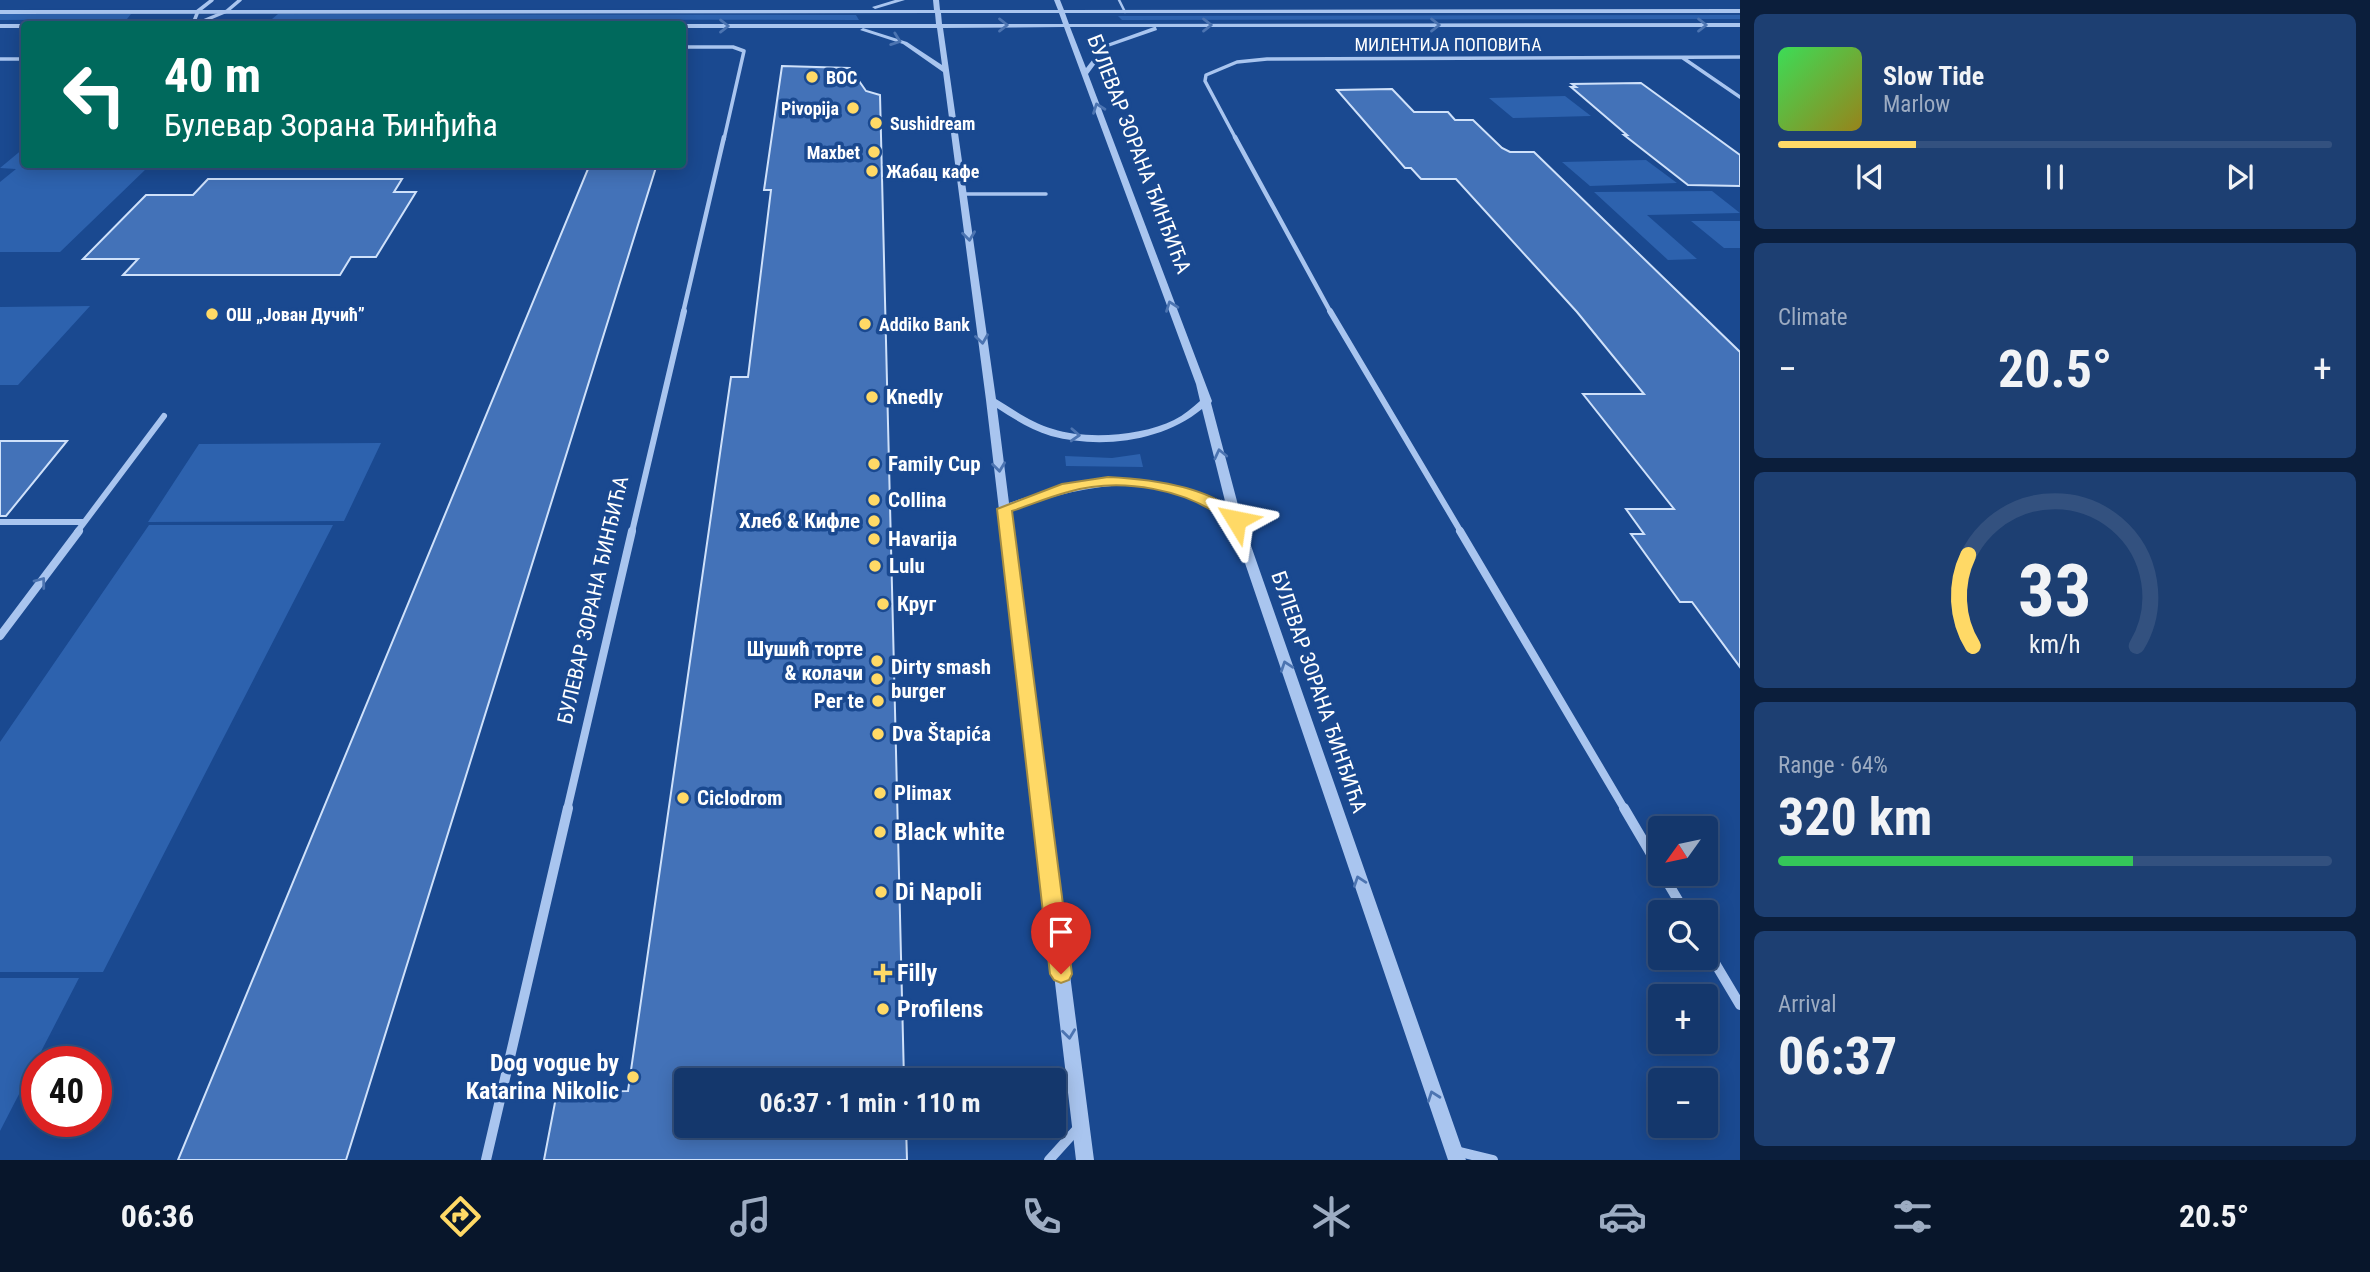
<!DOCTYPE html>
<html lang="en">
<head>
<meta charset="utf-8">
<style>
  :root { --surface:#14376c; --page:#1d3f72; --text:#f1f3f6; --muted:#9dacc2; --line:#33517f; --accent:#ffd966 }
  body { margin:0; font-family:"Roboto Condensed",sans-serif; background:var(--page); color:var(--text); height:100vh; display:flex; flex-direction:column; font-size:26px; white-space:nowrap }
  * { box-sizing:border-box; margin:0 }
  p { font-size:23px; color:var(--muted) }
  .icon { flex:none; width:38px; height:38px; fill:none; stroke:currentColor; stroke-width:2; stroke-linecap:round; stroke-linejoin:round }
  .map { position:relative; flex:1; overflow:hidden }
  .details { display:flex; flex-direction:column; gap:14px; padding:14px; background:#0b1e3b; width:630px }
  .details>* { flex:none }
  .banner { position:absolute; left:21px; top:21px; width:665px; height:147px; border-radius:7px; box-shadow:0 4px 18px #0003,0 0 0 2px var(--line); background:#00695c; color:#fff; overflow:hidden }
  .needle { width:46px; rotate:237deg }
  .tools { position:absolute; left:1648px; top:816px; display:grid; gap:14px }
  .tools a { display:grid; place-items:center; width:70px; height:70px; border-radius:7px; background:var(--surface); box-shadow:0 4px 18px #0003,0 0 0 2px var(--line); font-size:35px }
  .speed { position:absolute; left:21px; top:1046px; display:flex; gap:14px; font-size:35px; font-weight:700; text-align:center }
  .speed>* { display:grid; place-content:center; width:91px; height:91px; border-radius:50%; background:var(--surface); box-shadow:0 4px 18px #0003,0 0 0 2px var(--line); line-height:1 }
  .speed .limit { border:10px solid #d22; background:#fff; color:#111 }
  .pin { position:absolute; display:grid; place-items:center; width:60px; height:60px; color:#fff; margin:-72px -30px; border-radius:50% 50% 50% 0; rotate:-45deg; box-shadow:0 0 7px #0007 }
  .pin .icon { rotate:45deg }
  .me { position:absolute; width:77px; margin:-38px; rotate:305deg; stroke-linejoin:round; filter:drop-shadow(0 0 5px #0008) }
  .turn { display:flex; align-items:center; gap:24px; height:147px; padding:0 28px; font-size:32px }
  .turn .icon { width:91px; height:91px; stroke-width:2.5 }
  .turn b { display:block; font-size:49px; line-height:60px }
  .big { font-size:52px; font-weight:700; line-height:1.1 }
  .details .tile { flex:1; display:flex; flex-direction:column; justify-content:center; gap:10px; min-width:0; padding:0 24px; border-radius:10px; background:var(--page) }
  .details .dial { align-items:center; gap:0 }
  .dial svg { height:182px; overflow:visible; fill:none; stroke:var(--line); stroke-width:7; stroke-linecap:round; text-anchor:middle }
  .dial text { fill:var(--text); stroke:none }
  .song { display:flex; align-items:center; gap:21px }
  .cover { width:84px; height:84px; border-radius:10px; background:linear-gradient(135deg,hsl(130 70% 55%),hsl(50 70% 35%)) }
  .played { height:7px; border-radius:4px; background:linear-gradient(90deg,var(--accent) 25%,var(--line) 25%) }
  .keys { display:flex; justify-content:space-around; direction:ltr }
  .heat { display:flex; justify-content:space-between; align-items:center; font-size:38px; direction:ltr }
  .charge { height:10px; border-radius:5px; background:linear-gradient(90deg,#34c759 64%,var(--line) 0) }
  .trip { position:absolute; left:674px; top:1068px; width:392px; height:70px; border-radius:7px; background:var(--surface); box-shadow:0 4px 18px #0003,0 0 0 2px var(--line); font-weight:700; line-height:70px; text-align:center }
  .menu { display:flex; height:112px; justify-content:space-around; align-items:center; background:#08162b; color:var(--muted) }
  .menu .icon { width:49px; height:49px }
  .menu .current { color:var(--accent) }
  .menu b { font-size:32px; color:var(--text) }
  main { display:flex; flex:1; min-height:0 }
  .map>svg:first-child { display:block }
</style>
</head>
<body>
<main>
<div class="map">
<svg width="1740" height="1160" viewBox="0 0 1740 1160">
  <rect width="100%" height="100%" fill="#1a4990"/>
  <path fill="#2d62ae" d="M0,14h131l-4,5 -127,1z
    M278,14l578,1 3,5 -587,-1z
    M1740,15v4l-618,1 -4,-4z
    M1565,96l26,20 -78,2 -24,-20z
    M24,148v16l263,1 -3,3 -138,1 -86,83h-60v-70l16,-13 -16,-1z
    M1646,160l31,23 -87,3 -28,-24z
    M1712,191l28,22 -93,2 50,44 -29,1 -74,-68z
    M1691,221h49v27h-16z
    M90,306l-72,79h-18v-78z
    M381,443l-37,78 -196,1 51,-78z
    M1140,454l3,13 -77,-1 -1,-10 47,2z
    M149,525h184l-230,447h-103v-230z
    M0,978h79l-79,153z"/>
  <path fill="#4372b8" stroke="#cfe1fa" stroke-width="2" d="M782,66l68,2 16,23 14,4 24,985h-218v45h220l1,35h-363l13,-68 71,-1 103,-714h17l23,-187h-7z
    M1641,83l99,72v31l-52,-1 -64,-50h3l-56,-48h5l-4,-3z
    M1392,89l22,23h34l7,8h18l29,28 8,4h24l206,200v315l-48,-65h-12l-49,-68h13l-18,-25h48l-91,-115h61l-67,-82 -121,-133h-35l-10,-11h-6l-68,-78z
    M590,164h67l-311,996h-168z
    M208,179h194l-8,13h22l-40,65h-25l-11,18h-217l15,-16h-55l63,-64h47z
    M0,441h67l-61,75h-6z"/>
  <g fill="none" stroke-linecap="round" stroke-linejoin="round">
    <path stroke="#a9c5ef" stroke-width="2.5" d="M1119,0l6,12"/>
    <path stroke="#a9c5ef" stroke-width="3.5" d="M963,194h83"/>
    <path stroke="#a9c5ef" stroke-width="3.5" d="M193,24l5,-13 14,-11
      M196,24l31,-13 13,-11
      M682,47h51l11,4 -20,88
      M1683,58l57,39
      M0,59h24
      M1236,139l-31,-58 1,-6 31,-13 30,-3 473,-2"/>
    <path stroke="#a9c5ef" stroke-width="4.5" d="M1235,137l96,176
      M683,313l41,-176"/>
    <path stroke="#a9c5ef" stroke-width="6" d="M1330,311l131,221
      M1,522h83
      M77,532l87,-116
      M632,532l52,-221"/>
    <path stroke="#a9c5ef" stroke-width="8" d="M1460,531l165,279
      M0,636l79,-105
      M567,810l65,-279"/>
    <path stroke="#a9c5ef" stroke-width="10" d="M1624,808l37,63
      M1662,873l23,39
      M1706,948l34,57
      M1456,1151l37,9
      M486,1160l82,-352
      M1049,1160l29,-32"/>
    <path fill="#a9c5ef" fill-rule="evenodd" d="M895,0h10l-30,9 -3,-2z
      M933,0h6l1,10h118l-4,-10h6l4,10 676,-1v4h-675l4,11 671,-1v4h-584l1,3 -49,17 -20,27 124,327 -1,2 31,117 224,640h-18l-217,-638c-17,-12 -33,-23 -52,-29 -55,-18 -116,-1 -169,18l84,649h-18l-90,-760 -43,-328 -40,-28 -43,-14 3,-2 44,14 35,23 -5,-37h-255v-4h-1h255l-1,-11 -935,1v-4h934zM941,13h118l4,11h-121zM1064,27l132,357 4,17c-8,7 -16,14 -26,19 -32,16 -88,20 -121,9 -21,-6 -39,-19 -57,-30l-53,-371zM1070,27h84l-50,18 -18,23zM997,408c17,11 34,22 54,28 49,13 111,6 151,-27l25,100c-65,-45 -147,-31 -218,-6z
      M0,24h25l-1,4h-24z"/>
  </g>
  <defs><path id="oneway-chevron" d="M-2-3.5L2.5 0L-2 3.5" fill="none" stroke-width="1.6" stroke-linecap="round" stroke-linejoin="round" transform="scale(1.75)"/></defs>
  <g stroke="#4c74b1">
    <use href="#oneway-chevron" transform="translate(1003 25)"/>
    <use href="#oneway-chevron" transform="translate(1207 25)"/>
    <use href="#oneway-chevron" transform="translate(1435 25)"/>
    <use href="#oneway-chevron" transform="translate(1702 25)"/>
    <use href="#oneway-chevron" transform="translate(724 26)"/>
    <use href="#oneway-chevron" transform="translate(896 40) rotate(20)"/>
    <use href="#oneway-chevron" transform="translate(1098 108) rotate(-110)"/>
    <use href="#oneway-chevron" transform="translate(969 236) rotate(83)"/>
    <use href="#oneway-chevron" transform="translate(1171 306) rotate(-110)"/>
    <use href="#oneway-chevron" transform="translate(982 339) rotate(82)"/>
    <use href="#oneway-chevron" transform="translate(1075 435) rotate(3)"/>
    <use href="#oneway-chevron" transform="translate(1220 454) rotate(-103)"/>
    <use href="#oneway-chevron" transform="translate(999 467) rotate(83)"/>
    <use href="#oneway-chevron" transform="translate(41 582) rotate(-53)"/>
    <use href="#oneway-chevron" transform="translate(1286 666) rotate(-109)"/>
    <use href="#oneway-chevron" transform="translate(1359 881) rotate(-109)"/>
    <use href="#oneway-chevron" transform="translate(1069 1034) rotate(83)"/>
    <use href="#oneway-chevron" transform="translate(1433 1096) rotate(-110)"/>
  </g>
  <path fill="#ffd966" stroke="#a68d42" stroke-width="2" d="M1108,477c42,2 107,9 135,43l-2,4h-10c-42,-36 -111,-47 -163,-32 -19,5 -38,13 -56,19l60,463 -3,6 -8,3 -7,-3 -4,-6 -53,-465 65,-25z"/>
  <g fill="#ffd966" stroke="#1a4990" stroke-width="2.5">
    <circle cx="812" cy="77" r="7"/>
    <circle cx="853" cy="108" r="7"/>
    <circle cx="876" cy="123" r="7"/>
    <circle cx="874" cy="152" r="7"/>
    <circle cx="872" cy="171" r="7"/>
    <circle cx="212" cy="314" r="7"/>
    <circle cx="865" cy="324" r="7"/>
    <circle cx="872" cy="397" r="7"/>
    <circle cx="874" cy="464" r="7"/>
    <circle cx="874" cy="500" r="7"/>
    <circle cx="874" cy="521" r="7"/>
    <circle cx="874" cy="539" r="7"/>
    <circle cx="875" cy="566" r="7"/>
    <circle cx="883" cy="604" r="7"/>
    <circle cx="877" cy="661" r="7"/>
    <circle cx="877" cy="679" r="7"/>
    <circle cx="878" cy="701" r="7"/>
    <circle cx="878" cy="734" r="7"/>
    <circle cx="880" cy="793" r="7"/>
    <circle cx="683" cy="798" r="7"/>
    <circle cx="880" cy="832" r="7"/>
    <circle cx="881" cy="892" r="7"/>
    <path d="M879.5 962.5h7v7h7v7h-7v7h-7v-7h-7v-7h7z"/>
    <circle cx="883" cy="1009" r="7"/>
    <circle cx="633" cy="1077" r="7"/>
  </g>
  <g text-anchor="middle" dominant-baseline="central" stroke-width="7" stroke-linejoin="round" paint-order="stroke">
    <g font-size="18" fill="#fff" stroke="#1a4990">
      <text x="1448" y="44">МИЛЕНТИЈА ПОПОВИЋА</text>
    </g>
    <g font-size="18" font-weight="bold" fill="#fff" stroke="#1a4990" text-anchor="start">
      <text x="826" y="77">BOC</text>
      <text x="839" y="108" text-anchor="end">Pivopija</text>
      <text x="890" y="123">Sushidream</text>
      <text x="860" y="152" text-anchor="end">Maxbet</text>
      <text x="886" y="171">Жабац кафе</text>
      <text x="226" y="314">ОШ „Јован Дучић”</text>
      <text x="879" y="324">Addiko Bank</text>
    </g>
    <g font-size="21" fill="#fff" stroke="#1a4990">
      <text transform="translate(1139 154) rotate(69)">БУЛЕВАР ЗОРАНА ЂИНЂИЋА</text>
      <text transform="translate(593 600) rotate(-77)">БУЛЕВАР ЗОРАНА ЂИНЂИЋА</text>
      <text transform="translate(1319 692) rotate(71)">БУЛЕВАР ЗОРАНА ЂИНЂИЋА</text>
    </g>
    <g font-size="21" font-weight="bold" fill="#fff" stroke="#1a4990" text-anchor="start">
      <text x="886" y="397">Knedly</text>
      <text x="888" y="464">Family Cup</text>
      <text x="888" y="500">Collina</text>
      <text x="860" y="521" text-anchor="end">Хлеб &amp; Кифле</text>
      <text x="888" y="539">Havarija</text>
      <text x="889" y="566">Lulu</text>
      <text x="897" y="604">Круг</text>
      <text x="863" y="649" text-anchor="end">Шушић торте<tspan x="863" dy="24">&amp; колачи</tspan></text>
      <text x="891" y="667">Dirty smash<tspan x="891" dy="24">burger</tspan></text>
      <text x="864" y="701" text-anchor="end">Per te</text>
      <text x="892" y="734">Dva Štapića</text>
      <text x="894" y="793">Plimax</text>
      <text x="697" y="798">Ciclodrom</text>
    </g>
    <g font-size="24" font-weight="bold" fill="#fff" stroke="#1a4990" text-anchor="start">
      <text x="894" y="832">Black white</text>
      <text x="895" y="892">Di Napoli</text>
      <text x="897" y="973">Filly</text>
      <text x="897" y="1009">Profilens</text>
      <text x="619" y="1063" text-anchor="end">Dog vogue by<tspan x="619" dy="28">Katarina Nikolic</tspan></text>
    </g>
  </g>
</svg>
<div class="tools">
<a><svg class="needle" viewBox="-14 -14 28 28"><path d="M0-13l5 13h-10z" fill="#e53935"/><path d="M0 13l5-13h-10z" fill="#9dacc2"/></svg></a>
<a><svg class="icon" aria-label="search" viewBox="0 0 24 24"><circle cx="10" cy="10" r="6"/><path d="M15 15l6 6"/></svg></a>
<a>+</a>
<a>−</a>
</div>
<div class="speed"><div class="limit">40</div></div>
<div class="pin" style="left:1061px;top:974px;background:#d93025"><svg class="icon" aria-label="arrive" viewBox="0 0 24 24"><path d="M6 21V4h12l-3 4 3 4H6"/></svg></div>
<svg class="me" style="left:1236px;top:520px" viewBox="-20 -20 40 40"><path d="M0-17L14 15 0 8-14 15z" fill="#ffd966" stroke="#fff" stroke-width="4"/></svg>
<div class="trip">06:37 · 1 min · 110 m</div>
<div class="banner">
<div class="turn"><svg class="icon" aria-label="left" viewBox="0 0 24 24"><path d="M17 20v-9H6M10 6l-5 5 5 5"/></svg><div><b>40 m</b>Булевар Зорана Ђинђића</div></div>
</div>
</div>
<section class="details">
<div class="tile">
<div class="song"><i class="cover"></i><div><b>Slow Tide</b><p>Marlow</p></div></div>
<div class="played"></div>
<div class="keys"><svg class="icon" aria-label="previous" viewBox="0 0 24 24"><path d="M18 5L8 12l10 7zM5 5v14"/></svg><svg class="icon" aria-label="pause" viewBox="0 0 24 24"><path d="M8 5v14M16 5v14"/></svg><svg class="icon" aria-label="next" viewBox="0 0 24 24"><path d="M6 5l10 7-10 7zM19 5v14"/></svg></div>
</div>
<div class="tile"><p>Climate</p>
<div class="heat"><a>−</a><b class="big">20.5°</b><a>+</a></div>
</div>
<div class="tile dial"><svg viewBox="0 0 100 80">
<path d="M14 69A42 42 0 1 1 86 69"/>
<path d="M14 69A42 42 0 0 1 12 29" stroke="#ffd966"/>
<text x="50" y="56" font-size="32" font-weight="700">33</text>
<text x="50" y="72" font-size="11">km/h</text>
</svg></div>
<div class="tile"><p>Range · 64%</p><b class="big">320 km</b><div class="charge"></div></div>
<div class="tile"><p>Arrival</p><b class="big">06:37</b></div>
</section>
</main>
<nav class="menu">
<b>06:36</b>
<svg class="icon current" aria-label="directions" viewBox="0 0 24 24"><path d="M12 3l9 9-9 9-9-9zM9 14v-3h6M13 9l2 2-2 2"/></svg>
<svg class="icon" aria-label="music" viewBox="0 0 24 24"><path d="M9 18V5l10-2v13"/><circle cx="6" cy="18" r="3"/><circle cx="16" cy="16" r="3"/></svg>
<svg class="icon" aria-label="phone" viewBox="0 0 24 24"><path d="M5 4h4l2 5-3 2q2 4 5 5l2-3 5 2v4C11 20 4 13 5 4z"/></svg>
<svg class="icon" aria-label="climate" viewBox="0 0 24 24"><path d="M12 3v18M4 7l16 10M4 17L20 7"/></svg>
<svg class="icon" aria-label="car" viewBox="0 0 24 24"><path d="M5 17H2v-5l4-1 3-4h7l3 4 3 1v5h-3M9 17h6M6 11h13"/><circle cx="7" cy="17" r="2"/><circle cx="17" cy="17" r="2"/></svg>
<svg class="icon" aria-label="filters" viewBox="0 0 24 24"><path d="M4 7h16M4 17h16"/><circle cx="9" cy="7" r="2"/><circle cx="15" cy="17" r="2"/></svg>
<b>20.5°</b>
</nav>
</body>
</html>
